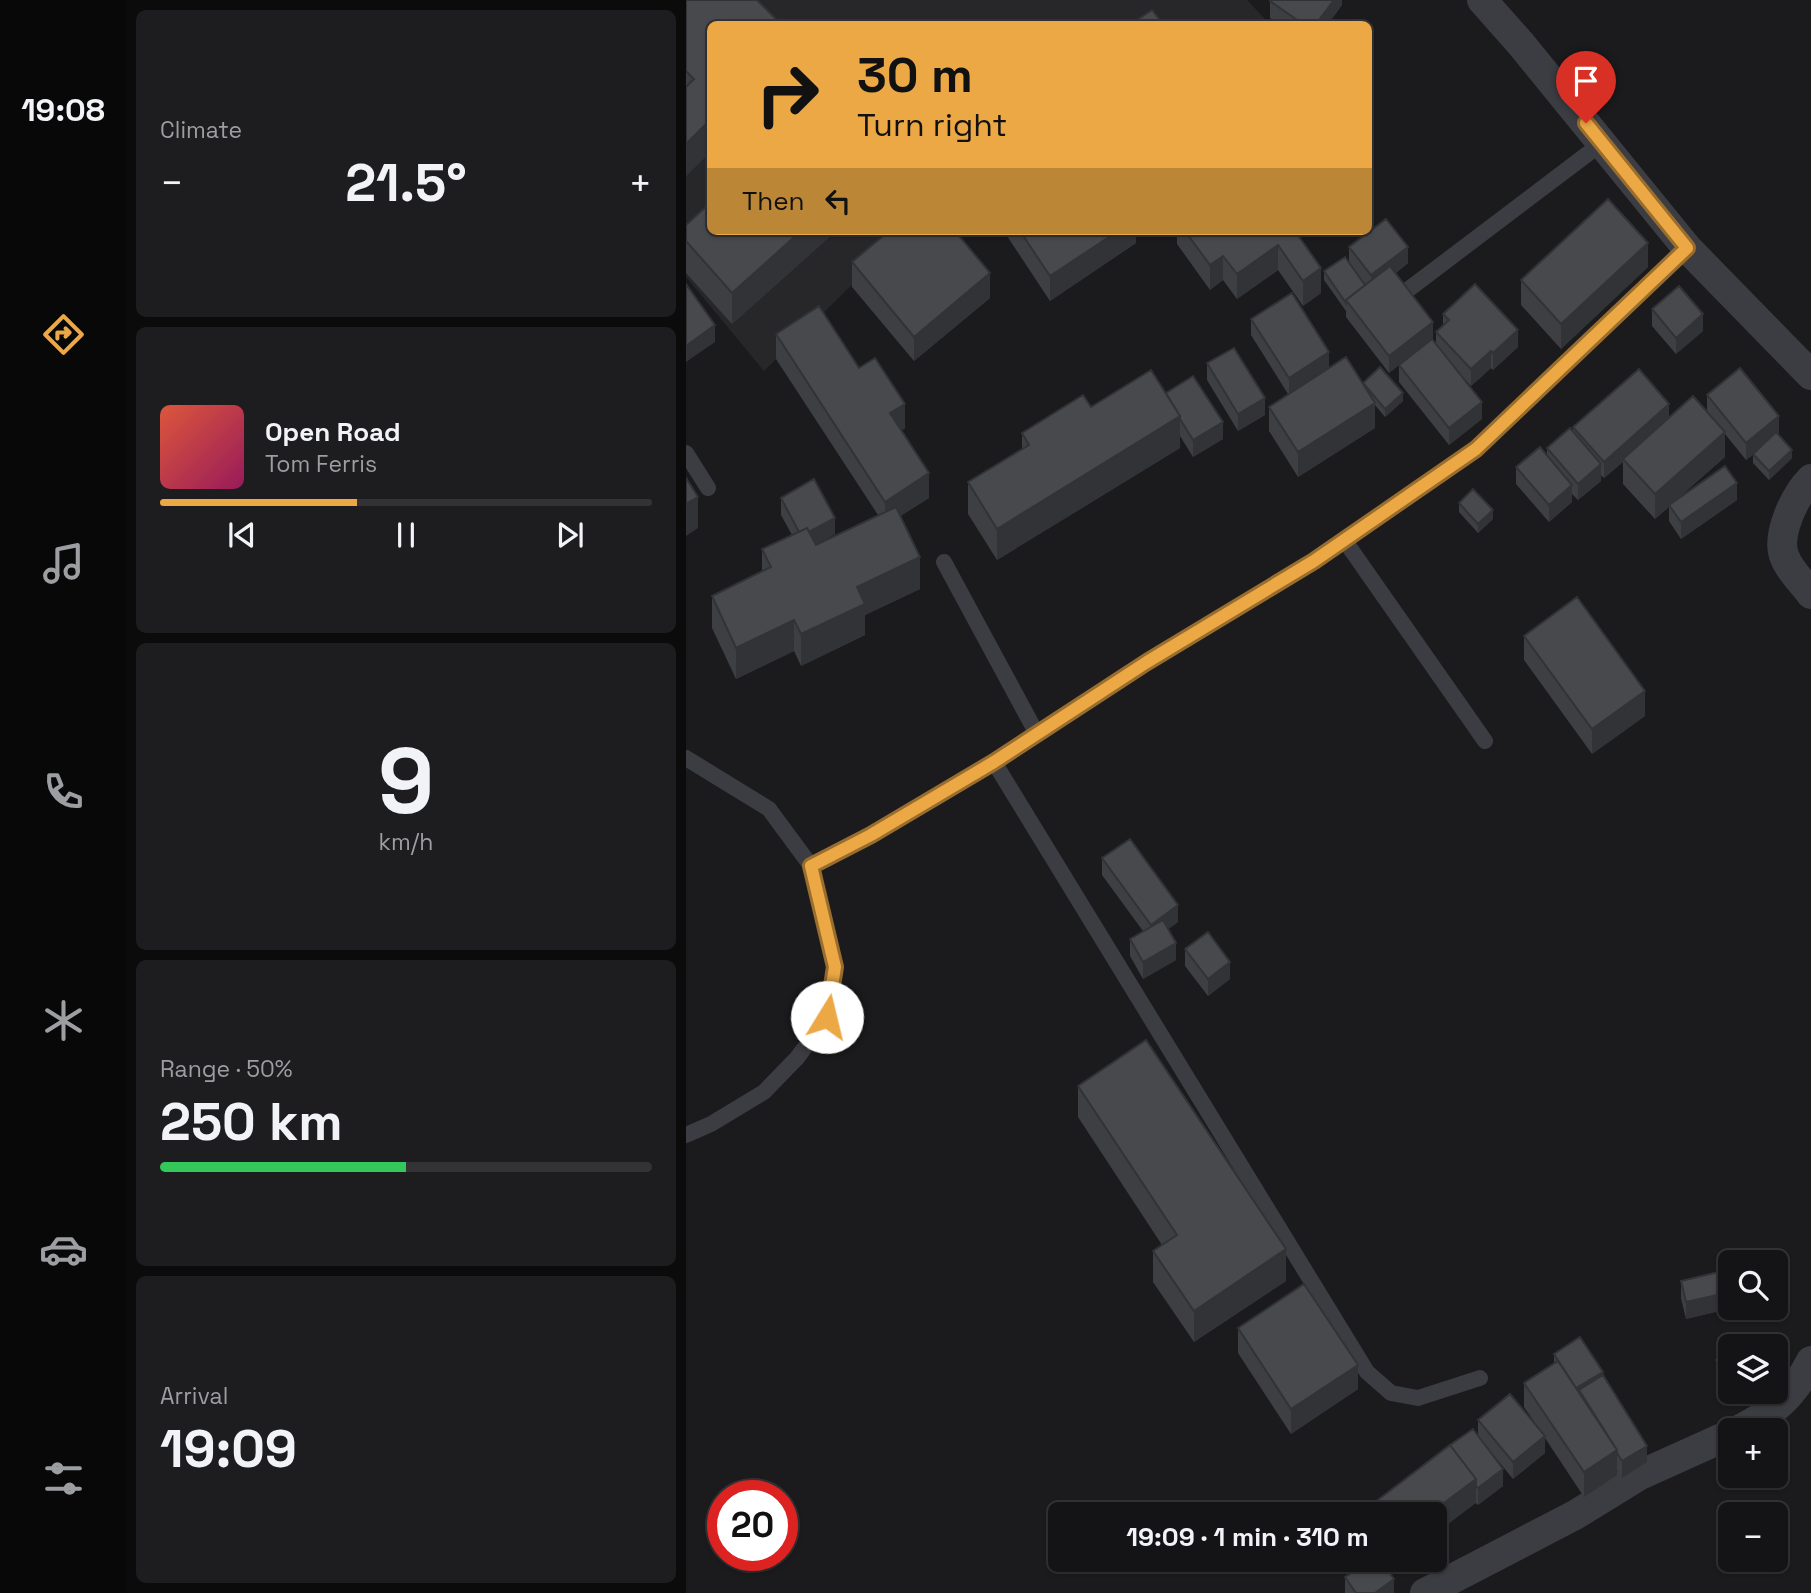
<!DOCTYPE html>
<html lang="en">
<head>
<meta charset="utf-8">
<style>
  :root { --surface:#141416; --page:#1d1d1f; --text:#f1f3f6; --muted:#9d9ea1; --line:#333335; --accent:#eba845 }
  body { margin:0; font-family:"Space Grotesk",sans-serif; background:var(--page); color:var(--text); height:100vh; display:flex; flex-direction:column; font-size:26px; white-space:nowrap }
  * { box-sizing:border-box; margin:0 }
  p { font-size:23px; color:var(--muted) }
  .icon { flex:none; width:38px; height:38px; fill:none; stroke:currentColor; stroke-width:2; stroke-linecap:round; stroke-linejoin:round }
  .map { position:relative; flex:1; overflow:hidden }
  .panel { display:flex; flex-direction:column; gap:10px; padding:10px; background:#0b0b0c; width:560px }
  .panel>* { flex:none }
  .top-card { position:absolute; left:21px; top:21px; width:665px; height:214px; border-radius:10px; box-shadow:0 2px 5px #0004,0 0 0 2px var(--line); background:#eba845; color:#111; overflow:hidden }
  .buttons { position:absolute; left:1032px; top:1250px; display:grid; gap:14px }
  .buttons a { display:grid; place-items:center; width:70px; height:70px; border-radius:10px; background:var(--surface); box-shadow:0 2px 5px #0004,0 0 0 2px var(--line); font-size:35px }
  .speed { position:absolute; left:21px; top:1480px; display:flex; gap:14px; font-size:35px; font-weight:700; text-align:center }
  .speed>* { display:grid; place-content:center; width:91px; height:91px; border-radius:50%; background:var(--surface); box-shadow:0 2px 5px #0004,0 0 0 2px var(--line); line-height:1 }
  .speed .limit { border:10px solid #d22; background:#fff; color:#111 }
  .pin { position:absolute; display:grid; place-items:center; width:60px; height:60px; color:#fff; margin:-72px -30px; border-radius:50% 50% 50% 0; rotate:-45deg; box-shadow:0 0 7px #0007 }
  .pin .icon { rotate:45deg }
  .me { position:absolute; width:77px; margin:-38px; rotate:9deg; stroke-linejoin:round; filter:drop-shadow(0 0 5px #0008) }
  .turn { display:flex; align-items:center; gap:24px; height:147px; padding:0 35px; font-size:32px }
  .turn .icon { width:91px; height:91px; stroke-width:2.5 }
  .turn b { display:block; font-size:49px; line-height:60px }
  .then { display:flex; align-items:center; height:66px; padding:0 35px; background:#0003; gap:14px; font-size:26px }
  .big { font-size:52px; font-weight:700; line-height:1.1 }
  .panel .tile { flex:1; display:flex; flex-direction:column; justify-content:center; gap:10px; min-width:0; padding:0 24px; border-radius:10px; background:var(--page) }
  .panel .dial { align-items:center; gap:0 }
  .dial b { font-size:91px; line-height:1 }
  .song { display:flex; align-items:center; gap:21px }
  .cover { width:84px; height:84px; border-radius:10px; background:linear-gradient(135deg,hsl(10 70% 55%),hsl(330 70% 35%)) }
  .played { height:7px; border-radius:4px; background:linear-gradient(90deg,var(--accent) 40%,var(--line) 40%) }
  .keys { display:flex; justify-content:space-around; direction:ltr }
  .heat { display:flex; justify-content:space-between; align-items:center; font-size:38px; direction:ltr }
  .charge { height:10px; border-radius:5px; background:linear-gradient(90deg,#34c759 50%,var(--line) 0) }
  .trip { position:absolute; left:362px; top:1502px; width:399px; height:70px; border-radius:10px; background:var(--surface); box-shadow:0 2px 5px #0004,0 0 0 2px var(--line); font-weight:700; line-height:70px; text-align:center }
  main { display:flex; flex:1; min-height:0 }
  .tab-bar { display:flex; flex-direction:column; width:126px; justify-content:space-around; align-items:center; background:#080809; color:var(--muted) }
  .tab-bar .icon { width:49px; height:49px }
  .tab-bar .active { color:var(--accent) }
  .tab-bar b { font-size:32px; color:var(--text) }
  .map>svg:first-child { display:block }
</style>
</head>
<body>
<main>
<nav class="tab-bar">
<b>19:08</b>
<svg class="icon active" aria-label="directions" viewBox="0 0 24 24"><path d="M12 3l9 9-9 9-9-9zM9 14v-3h6M13 9l2 2-2 2"/></svg>
<svg class="icon" aria-label="music" viewBox="0 0 24 24"><path d="M9 18V5l10-2v13"/><circle cx="6" cy="18" r="3"/><circle cx="16" cy="16" r="3"/></svg>
<svg class="icon" aria-label="phone" viewBox="0 0 24 24"><path d="M5 4h4l2 5-3 2q2 4 5 5l2-3 5 2v4C11 20 4 13 5 4z"/></svg>
<svg class="icon" aria-label="climate" viewBox="0 0 24 24"><path d="M12 3v18M4 7l16 10M4 17L20 7"/></svg>
<svg class="icon" aria-label="car" viewBox="0 0 24 24"><path d="M5 17H2v-5l4-1 3-4h7l3 4 3 1v5h-3M9 17h6M6 11h13"/><circle cx="7" cy="17" r="2"/><circle cx="17" cy="17" r="2"/></svg>
<svg class="icon" aria-label="filters" viewBox="0 0 24 24"><path d="M4 7h16M4 17h16"/><circle cx="9" cy="7" r="2"/><circle cx="15" cy="17" r="2"/></svg>
</nav>
<section class="panel">
<div class="tile"><p>Climate</p>
<div class="heat"><a>−</a><b class="big">21.5°</b><a>+</a></div>
</div>
<div class="tile">
<div class="song"><i class="cover"></i><div><b>Open Road</b><p>Tom Ferris</p></div></div>
<div class="played"></div>
<div class="keys"><svg class="icon" aria-label="previous" viewBox="0 0 24 24"><path d="M18 5L8 12l10 7zM5 5v14"/></svg><svg class="icon" aria-label="pause" viewBox="0 0 24 24"><path d="M8 5v14M16 5v14"/></svg><svg class="icon" aria-label="next" viewBox="0 0 24 24"><path d="M6 5l10 7-10 7zM19 5v14"/></svg></div>
</div>
<div class="tile dial"><b>9</b><p>km/h</p></div>
<div class="tile"><p>Range · 50%</p><b class="big">250 km</b><div class="charge"></div></div>
<div class="tile"><p>Arrival</p><b class="big">19:09</b></div>
</section>
<div class="map">
<svg width="1125" height="1593" viewBox="0 0 1125 1593">
  <rect width="100%" height="100%" fill="#1b1b1d"/>
  <path fill="#27272a" d="M0,0h561l23,24h-560v207h197l-143,140 -78,-94z"/>
  <g fill="none" stroke-linecap="round" stroke-linejoin="round">
    <path stroke="#3c3d42" stroke-width="16" d="M723,289l193,-146
      M0,453l22,35
      M659,541l140,200
      M258,562l93,172
      M0,758l83,51 42,57 60,-31 123,-73 153,-100 167,-101 162,-112 211,-201
      M308,762l373,610 24,21 27,5 62,-20
      M0,1135l25,-11 53,-32 33,-34 30,-40 8,-51 -24,-101"/>
    <path stroke="#3c3d42" stroke-width="30" d="M796,0l39,44 166,204 124,127
      M1125,479c-16,16 -36,57 -26,79 5,13 18,25 26,36
      M1053,1430c37,-20 52,-31 72,-69
      M739,1593l150,-78 65,-40 91,-41"/>
  </g>
  <path fill="#3e3f42" d="M0,0l24,24v128l-24,24z
    M656,0v5l-14,19h-48l-10,-6v-17z
    M0,225l24,6h126l-104,93 -46,-51z
    M321,231h129v12l-86,58 -43,-65z
    M491,231h118l26,62 -18,13 -25,-36 -41,29 -14,-19 -13,10 -33,-46z
    M663,247l59,16 -12,10 37,65 -44,35 -43,-56v-6l-22,-31v-9l25,-9z
    M166,262l138,36 -76,63 -62,-74z
    M962,267l-87,82 -40,-44v-25z
    M966,309l51,22 -27,23 -24,-28z
    M757,314l75,33 -25,23 -2,-2 -20,18 -10,-11 21,44 -33,26 -50,-63v-17l37,-21v-12l7,-6z
    M565,319l78,49 74,33 -18,16 -10,-12v23l-77,49 -29,-46v-24l19,-13 -37,-59z
    M90,334l83,34 46,60 -4,3 28,67 -29,18 20,73 -55,26v20l-64,31 -7,-15 -58,28 -24,-51v-32l50,-25v-22l30,-14 -11,-20v-17l54,36 -16,9 59,-28 -102,-156z
    M521,363l58,52 -27,16 -31,-51z
    M480,393l57,46 -30,18 -13,-21v12l-183,112 -29,-46v-32l54,-33v-16l69,-26z
    M1021,395l72,38 -1,1 14,24 -23,22 -16,-17v-8l-7,5 -21,-26v23l-47,41 59,2 -56,39 -12,-18v-14l-14,12 -32,-35v-22l-19,16 -3,-3v6l-23,19 -6,-6v8l-23,20 -33,-38v-17l31,-12v-7l26,-16v-5l96,-9 38,-6z
    M773,503l34,16 -15,14 -19,-21z
    M838,636l121,80 -53,38 -68,-94z
    M416,858l76,64 -10,7 8,31 -33,19 -13,-23v-17l13,-8 -41,-56z
    M499,949l45,30 -22,17 -23,-30z
    M392,1086l208,195 -92,61 -41,-60v-31l9,-6 -84,-128z
    M995,1281l50,26h5l-50,12 -5,-21z
    M552,1328l120,61 -67,45 -53,-81z
    M1045,1352v39h7l-8,4 -14,-26v-9z
    M868,1354l49,22 44,86 -25,16 -5,-8v5l-33,22 -39,-59v15l-32,26 -31,-38 21,45 -25,19 -2,-2 -41,11h-65v-8l80,-61 28,-9v-16l59,6 -13,-19v-24l30,-20z
    M659,1577l49,16h-49z"/>
  <path fill="#323336" d="M648,0h8v5l-14,19h-12z
    M24,120v32l-24,24v-32z
    M115,231h35l-104,93v-31z
    M432,231h18v12l-86,58v-25z
    M962,243v24l-87,82v-25z
    M592,245v25l-41,29v-25z
    M722,247v16l-37,29v-17z
    M537,256v24l-13,10v-25z
    M635,268v25l-18,13v-25z
    M304,273v25l-76,63v-24z
    M1017,314v17l-27,23v-16z
    M747,322v16l-44,35v-17z
    M29,325v17l-29,20v-16z
    M832,330v17l-25,23v-17z
    M805,351v17l-20,18v-17z
    M643,352v17l-40,26v-17z
    M717,393v8l-18,16v-8z
    M579,398v17l-27,16v-17z
    M796,402v17l-33,26v-17z
    M689,403v25l-77,49v-25z
    M219,404v24l-15,10v-25z
    M983,404v17l-46,38v3l-19,16v-16z
    M494,416v32l-183,112v-31z
    M1093,416v17l-33,27v-17z
    M537,422v17l-30,18v-17z
    M1039,432v25l-70,62v-25z
    M1106,450v8l-23,22v-9z
    M915,464v17l-23,19v-16z
    M243,473v25l-44,28v-24z
    M1051,483v17l-56,39v-17z
    M886,485v17l-23,20v-17z
    M12,497v31l-12,8v-32z
    M807,510v9l-15,14v-9z
    M149,518v16l-33,19v-17z
    M234,557v32l-55,26v20l-64,31v-32l56,-47z
    M108,620v31l-58,28v-31z
    M959,691v25l-53,38v-25z
    M492,905v17l-27,20v-17z
    M490,943v17l-33,19v-17z
    M544,962v17l-22,17v-17z
    M600,1249v32l-92,61v-31z
    M1045,1292v15h5l-50,12v-17z
    M672,1365v24l-67,45v-25z
    M917,1372v17l-24,1v14l-4,-15z
    M1045,1386v5h7l-8,4z
    M859,1436v17l-32,26v-17z
    M961,1446v16l-25,16v-17z
    M931,1450v25l-33,22v-25z
    M817,1469v17l-25,19v-17z
    M790,1479v24l-41,31v-20h-6z
    M709,1559h7l-7,5z
    M708,1579v14h-19z"/>
  <path fill="#48494d" stroke="#323336" stroke-width="2" d="M0,0h71l24,24h-71v96l-24,24v-57l8,-8 -8,-8z
    M585,0h63l-18,24h-13l-33,-23z
    M466,10l11,14h-32z
    M922,199l40,44 -87,81 -40,-44z
    M24,203v28h91l-69,62 -46,-52v-16z
    M700,219l22,28 -37,28 -22,-28z
    M203,231h66l35,42 -76,64 -62,-75z
    M334,231h98l-68,45z
    M499,231h110l26,37 -18,13 -25,-36 -41,29 -14,-18 -13,9z
    M659,257l20,28 -19,15v3l-22,-32z
    M704,266l43,56 -44,34 -43,-56z
    M0,284l29,41 -29,21z
    M789,284l43,46 -25,23 -2,-2 -20,18 -35,-37 13,-12 -6,-6z
    M993,286l24,28 -27,24 -24,-29z
    M606,293l37,59 -40,26 -38,-59z
    M133,306l40,62 16,-10 30,46 -15,9 39,60 -44,29 -109,-168z
    M746,339l50,63 -33,26 -50,-63z
    M548,348l31,50 -27,16 -31,-51z
    M660,357l29,46 -77,49 -29,-45z
    M694,367l23,26 -18,16 -22,-26z
    M1054,368l39,48 -33,27 -39,-48z
    M953,369l30,35 -65,58 -31,-35z
    M465,370l29,46 -183,113 -29,-47 61,-37 -7,-12 61,-38 8,12z
    M507,376l30,46 -30,18 -13,-21v-3l-14,-23z
    M1007,396l32,36 -70,62 -32,-35z
    M884,428l31,36 -23,20 -31,-36z
    M1090,432l16,18 -23,21 -16,-17z
    M854,447l32,38 -23,20 -33,-38z
    M1039,466l12,17 -56,39 -12,-17z
    M0,478l12,19 -12,7z
    M128,479l21,39 -26,14 -2,-4 -8,4 -18,-34z
    M787,489l20,21 -15,14 -19,-21z
    M210,507l24,50 -63,30 8,17 -64,30 -7,-14 -58,28 -24,-52 59,-29 -9,-18 45,-21 9,17z
    M891,597l68,94 -53,38 -68,-93z
    M444,839l48,66 -27,20 -49,-67z
    M477,920l13,23 -33,19 -13,-23z
    M522,932l22,30 -22,17 -23,-30z
    M460,1040l140,209 -92,62 -41,-60 24,-16 -99,-149z
    M1045,1269v23l-45,10 -5,-21z
    M618,1284l54,81 -67,44 -53,-81z
    M894,1337l23,35 -27,16 -22,-34z
    M1045,1352v34l-1,1 -14,-27z
    M872,1361l59,89 -33,22 -60,-89z
    M917,1375l44,71 -25,15 -5,-8v-3l-38,-60z
    M824,1394l35,42 -32,26 -35,-42z
    M787,1429l30,40 -25,19 -2,-2v-7l-26,-34z
    M764,1445l26,34 -47,35h-53l-6,-8z
    M684,1559h10l14,20 -19,14h-19l-11,-16z"/>
  <g fill="none" stroke-linecap="round" stroke-linejoin="round">
    <defs>
      <path id="route" d="M141,1017l8,-50 -24,-101 60,-31 123,-73 153,-100 167,-101 162,-112 211,-201 -101,-125"/>
    </defs>
    <use href="#route" stroke="#996d2d" stroke-width="18"/>
    <use href="#route" stroke="#eba845" stroke-width="12"/>
  </g>
</svg>
<div class="buttons">
<a><svg class="icon" aria-label="search" viewBox="0 0 24 24"><circle cx="10" cy="10" r="6"/><path d="M15 15l6 6"/></svg></a>
<a><svg class="icon" aria-label="layers" viewBox="0 0 24 24"><path d="M12 4l9 5-9 5-9-5zM3 14l9 5 9-5"/></svg></a>
<a>+</a>
<a>−</a>
</div>
<div class="speed"><div class="limit">20</div></div>
<div class="pin" style="left:900px;top:123px;background:#d93025"><svg class="icon" aria-label="arrive" viewBox="0 0 24 24"><path d="M6 21V4h12l-3 4 3 4H6"/></svg></div>
<svg class="me" style="left:141px;top:1017px" viewBox="-20 -20 40 40"><circle r="19" fill="#fff"/><path d="M0-13L10 11 0 6-10 11z" fill="#eba845"/></svg>
<div class="trip">19:09 · 1 min · 310 m</div>
<div class="top-card">
<div class="turn"><svg class="icon" aria-label="right" viewBox="0 0 24 24"><path d="M7 20v-9h11M14 6l5 5-5 5"/></svg><div><b>30 m</b>Turn right</div></div>
<div class="then">Then<svg class="icon" aria-label="left" viewBox="0 0 24 24"><path d="M17 20v-9H6M10 6l-5 5 5 5"/></svg></div>
</div>
</div>
</main>
</body>
</html>
